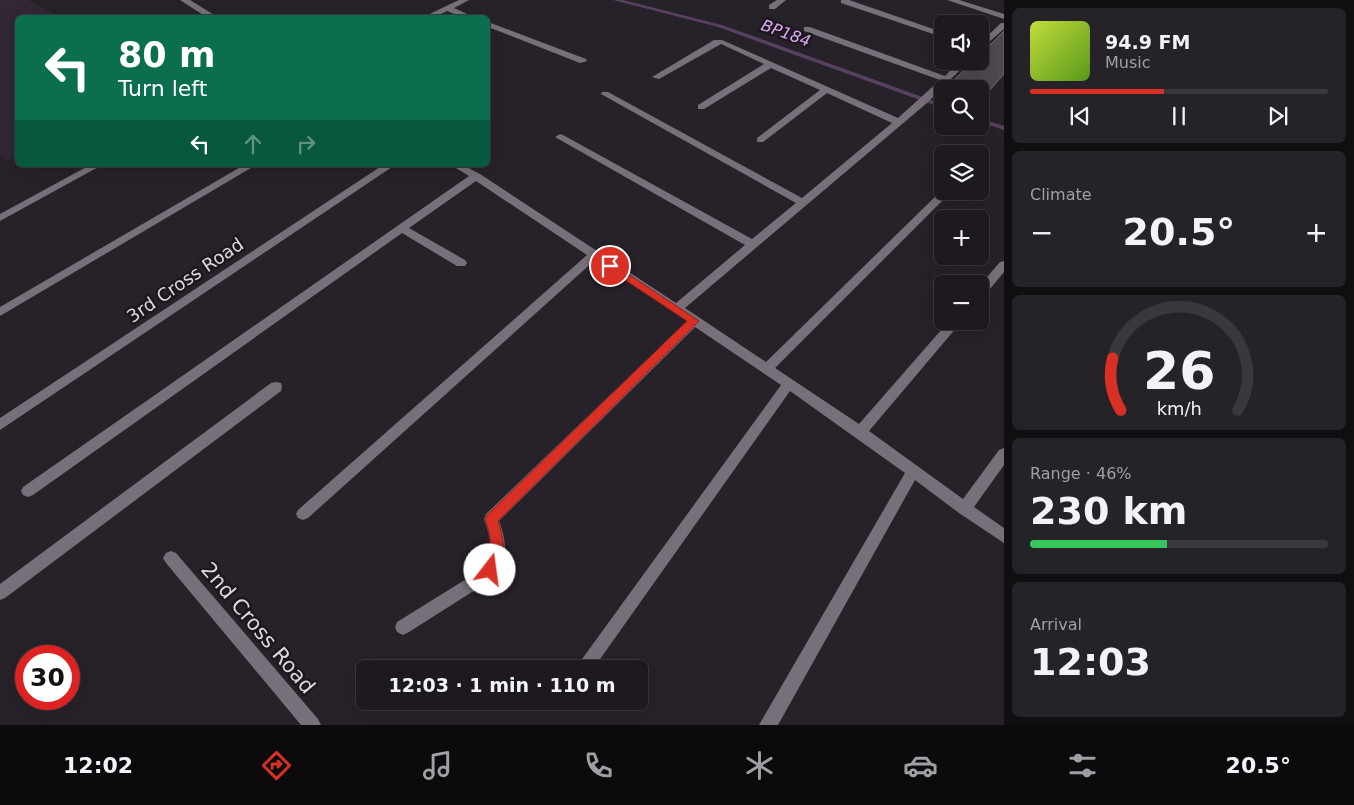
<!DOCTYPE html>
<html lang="en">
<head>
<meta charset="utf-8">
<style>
  :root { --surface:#1d191f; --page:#252228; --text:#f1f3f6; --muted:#a0a0a4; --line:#3b383d; --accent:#d93025 }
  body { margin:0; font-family:"DejaVu Sans",sans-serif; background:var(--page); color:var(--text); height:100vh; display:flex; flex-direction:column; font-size:19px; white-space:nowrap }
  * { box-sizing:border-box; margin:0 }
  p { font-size:16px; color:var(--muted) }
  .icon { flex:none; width:28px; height:28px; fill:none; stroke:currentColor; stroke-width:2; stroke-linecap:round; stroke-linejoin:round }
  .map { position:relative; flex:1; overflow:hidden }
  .drawer { display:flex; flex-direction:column; gap:8px; padding:8px; background:#100e11; width:350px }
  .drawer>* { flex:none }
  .top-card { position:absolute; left:15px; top:15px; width:475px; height:152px; border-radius:8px; box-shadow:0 5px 20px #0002,0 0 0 1px var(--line); background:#0b6e4f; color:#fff; overflow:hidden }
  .controls { position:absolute; left:934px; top:15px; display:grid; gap:10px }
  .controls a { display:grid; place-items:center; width:55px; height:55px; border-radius:8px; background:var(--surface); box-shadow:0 5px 20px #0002,0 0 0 1px var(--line); font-size:25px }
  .speed { position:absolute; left:15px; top:645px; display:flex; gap:10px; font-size:25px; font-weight:700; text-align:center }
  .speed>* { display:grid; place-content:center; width:65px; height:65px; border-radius:50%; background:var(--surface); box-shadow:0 5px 20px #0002,0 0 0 1px var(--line); line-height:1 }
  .speed .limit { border:8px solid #d22; background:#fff; color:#111 }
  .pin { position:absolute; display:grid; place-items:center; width:42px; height:42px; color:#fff; margin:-21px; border:2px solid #fff; border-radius:50%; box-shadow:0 1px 5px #0007 }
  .me { position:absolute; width:55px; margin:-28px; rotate:15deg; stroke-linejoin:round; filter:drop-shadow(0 0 4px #0008) }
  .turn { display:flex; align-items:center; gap:18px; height:105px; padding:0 20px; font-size:22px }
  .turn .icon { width:65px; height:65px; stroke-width:2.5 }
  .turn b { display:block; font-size:35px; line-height:42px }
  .lanes { display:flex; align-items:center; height:48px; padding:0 20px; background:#0003; justify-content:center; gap:25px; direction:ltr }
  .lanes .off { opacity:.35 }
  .big { font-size:38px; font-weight:600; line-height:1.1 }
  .drawer .card { flex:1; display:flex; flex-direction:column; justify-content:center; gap:8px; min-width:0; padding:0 18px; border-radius:8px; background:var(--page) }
  .drawer .dial { align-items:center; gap:0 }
  .dial svg { height:130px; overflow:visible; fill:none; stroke:var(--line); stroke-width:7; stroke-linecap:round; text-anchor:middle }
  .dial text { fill:var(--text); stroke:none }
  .song { display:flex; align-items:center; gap:15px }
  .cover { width:60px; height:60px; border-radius:8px; background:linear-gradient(135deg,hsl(70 70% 55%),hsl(90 70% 35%)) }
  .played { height:5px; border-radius:2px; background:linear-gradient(90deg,var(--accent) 45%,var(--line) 45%) }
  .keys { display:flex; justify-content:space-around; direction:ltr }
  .heat { display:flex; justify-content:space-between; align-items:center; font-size:28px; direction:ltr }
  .charge { height:8px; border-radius:4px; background:linear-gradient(90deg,#34c759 46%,var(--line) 0) }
  .trip { position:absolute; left:356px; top:660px; width:292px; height:50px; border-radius:8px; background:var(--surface); box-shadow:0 5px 20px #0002,0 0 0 1px var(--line); font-weight:600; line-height:50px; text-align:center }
  .menu { display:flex; height:80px; justify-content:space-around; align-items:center; background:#0c0a0c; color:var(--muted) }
  .menu .icon { width:35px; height:35px }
  .menu .on { color:var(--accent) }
  .menu b { font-size:22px; color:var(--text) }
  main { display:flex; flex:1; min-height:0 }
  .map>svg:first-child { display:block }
</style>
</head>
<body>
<main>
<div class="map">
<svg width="1004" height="725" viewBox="0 0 1004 725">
  <rect width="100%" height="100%" fill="#272129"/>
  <path fill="#312735" d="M0,0h28l32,17 -42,1 -1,138 -10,5 -7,-6z"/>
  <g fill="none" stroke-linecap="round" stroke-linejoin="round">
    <path fill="#57415f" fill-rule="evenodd" d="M613,0h10l99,25 220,79v4l-224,-81z
      M980,118l24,8v4l-24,-8z"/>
  </g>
  <path fill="#4f4952" stroke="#78717b" d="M1004,31v43l-24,27v-12h-36l30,-28h6v-6z"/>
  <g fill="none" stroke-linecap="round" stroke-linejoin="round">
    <path fill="#77707a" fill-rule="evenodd" d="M180,0h10l29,18h-11z
      M459,0h10l-15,8 22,10h-12l-17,-7 -14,7h-12z
      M777,0h9l-11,9h-6v-4z
      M841,0h8l93,32v5l-101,-34z
      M947,0h12l45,14v5z
      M488,22l98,37 1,2 -7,2 -92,-36z
      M1001,23h3v6l-24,21v-7z
      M804,27h6l135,49 15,-15h9l-42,42 -242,205 81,54 176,-172v1h10l-177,177 84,56 90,-103h13l-93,110 94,68 36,-49 5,-2v17l-30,42 30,21v15l-45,-30 -44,-33 -137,245h-19l146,-252 -115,-82 -197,278h-15l-1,-3 204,-281 -86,-58 -196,194c11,30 6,39 -10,65l-17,6 -63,40 -6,3 -6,-3 -2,-5 2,-5 66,-41 16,-6c14,-23 14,-30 5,-56l2,-5 201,-193 -92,-61 -287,258 -5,2 -5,-2 -2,-4 2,-4 289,-255 -111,-74 -67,47 56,32 2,3 -2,3h-8l-55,-33 -369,262 -5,2 -5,-2 -2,-4 2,-4 446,-311 -18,-11h12l17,9 196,129 69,-58 -190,-108 5,-3 3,1 189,104 44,-36 -195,-109 1,-2h6l194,106 90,-75 -65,-30 -64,49h-6v-4l63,-48 -49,-22 -67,41h-6v-4l66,-41 -43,-20 -62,35 -7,-2 62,-37h8l176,78 42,-38 -136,-49z
      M90,165h12l-102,56v-7z
      M244,165h12l-256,151v-9z
      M383,165h12l-395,265v-12z
      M1004,261v11l-20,24 -4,1v-12l20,-23z
      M276,382l5,1 1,4 -1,4 -276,207 -5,2v-16l271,-201z
      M171,551l5,2 142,166 3,6h-20l-135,-162 -3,-5 3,-5z"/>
  </g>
  <path fill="#d93025" stroke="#8d1f18" d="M610,262l89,59 -201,200c5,16 13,47 -8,55l-4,-1 -2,-5 6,-12v-22l-5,-17 2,-4 200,-194 -80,-53v-5z"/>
  <g text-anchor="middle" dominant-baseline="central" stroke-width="5" stroke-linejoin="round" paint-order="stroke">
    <g font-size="16" font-style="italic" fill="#deaaf4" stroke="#1d1820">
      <text transform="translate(786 33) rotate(20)">BP184</text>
    </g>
    <g font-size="18" fill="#ddd9de" stroke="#1d1820">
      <text transform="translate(185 280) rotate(-34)">3rd Cross Road</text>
    </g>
    <g font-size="21" fill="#ddd9de" stroke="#1d1820">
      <text transform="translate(258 628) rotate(50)">2nd Cross Road</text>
    </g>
  </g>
</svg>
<div class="controls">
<a><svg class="icon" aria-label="sound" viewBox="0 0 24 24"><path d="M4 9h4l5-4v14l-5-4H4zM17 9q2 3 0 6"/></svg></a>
<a><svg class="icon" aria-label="search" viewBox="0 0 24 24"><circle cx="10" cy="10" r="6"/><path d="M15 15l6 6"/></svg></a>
<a><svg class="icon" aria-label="layers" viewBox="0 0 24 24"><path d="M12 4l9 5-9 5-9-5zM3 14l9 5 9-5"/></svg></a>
<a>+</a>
<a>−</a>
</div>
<div class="speed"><div class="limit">30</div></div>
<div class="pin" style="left:610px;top:266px;background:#d93025"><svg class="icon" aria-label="arrive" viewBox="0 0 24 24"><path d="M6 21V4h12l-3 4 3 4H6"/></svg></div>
<svg class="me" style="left:490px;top:570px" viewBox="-20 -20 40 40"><circle r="19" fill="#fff"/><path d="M0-13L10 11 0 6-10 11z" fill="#d93025"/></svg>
<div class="trip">12:03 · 1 min · 110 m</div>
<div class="top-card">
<div class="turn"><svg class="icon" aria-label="left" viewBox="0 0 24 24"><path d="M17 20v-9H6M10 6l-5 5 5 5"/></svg><div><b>80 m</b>Turn left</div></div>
<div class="lanes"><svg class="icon" aria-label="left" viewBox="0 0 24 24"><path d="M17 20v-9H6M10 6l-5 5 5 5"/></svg><svg class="icon off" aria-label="ahead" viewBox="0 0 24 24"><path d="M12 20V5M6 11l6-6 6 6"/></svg><svg class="icon off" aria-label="right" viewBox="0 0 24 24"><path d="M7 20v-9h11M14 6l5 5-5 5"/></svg></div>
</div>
</div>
<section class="drawer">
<div class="card">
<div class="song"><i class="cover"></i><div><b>94.9 FM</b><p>Music</p></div></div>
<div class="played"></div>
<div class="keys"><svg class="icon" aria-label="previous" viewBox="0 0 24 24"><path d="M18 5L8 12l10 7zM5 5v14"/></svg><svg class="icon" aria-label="pause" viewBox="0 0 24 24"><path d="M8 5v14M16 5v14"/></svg><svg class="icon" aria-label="next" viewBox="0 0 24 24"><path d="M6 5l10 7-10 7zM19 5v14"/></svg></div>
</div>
<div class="card"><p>Climate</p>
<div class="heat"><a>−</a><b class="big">20.5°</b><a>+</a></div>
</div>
<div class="card dial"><svg viewBox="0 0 100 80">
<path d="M14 69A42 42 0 1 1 86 69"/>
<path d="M14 69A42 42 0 0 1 9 37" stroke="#d93025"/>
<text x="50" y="56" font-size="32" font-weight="700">26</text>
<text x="50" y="72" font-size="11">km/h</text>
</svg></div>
<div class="card"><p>Range · 46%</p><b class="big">230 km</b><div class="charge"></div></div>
<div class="card"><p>Arrival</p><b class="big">12:03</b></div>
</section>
</main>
<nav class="menu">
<b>12:02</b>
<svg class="icon on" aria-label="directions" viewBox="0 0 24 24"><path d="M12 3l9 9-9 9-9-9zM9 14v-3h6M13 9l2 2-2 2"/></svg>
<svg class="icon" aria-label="music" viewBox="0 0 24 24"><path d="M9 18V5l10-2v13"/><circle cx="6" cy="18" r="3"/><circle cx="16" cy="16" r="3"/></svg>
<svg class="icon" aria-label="phone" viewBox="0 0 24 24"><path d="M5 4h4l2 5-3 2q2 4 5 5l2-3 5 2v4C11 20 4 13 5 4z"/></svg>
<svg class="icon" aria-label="climate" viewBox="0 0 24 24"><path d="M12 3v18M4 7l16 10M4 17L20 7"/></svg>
<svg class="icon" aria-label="car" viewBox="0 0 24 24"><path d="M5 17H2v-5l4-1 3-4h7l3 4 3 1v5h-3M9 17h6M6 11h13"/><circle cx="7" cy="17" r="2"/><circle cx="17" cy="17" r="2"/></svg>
<svg class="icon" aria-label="filters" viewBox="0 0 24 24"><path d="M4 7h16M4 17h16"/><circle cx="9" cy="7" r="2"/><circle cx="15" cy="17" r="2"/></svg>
<b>20.5°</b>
</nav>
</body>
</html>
